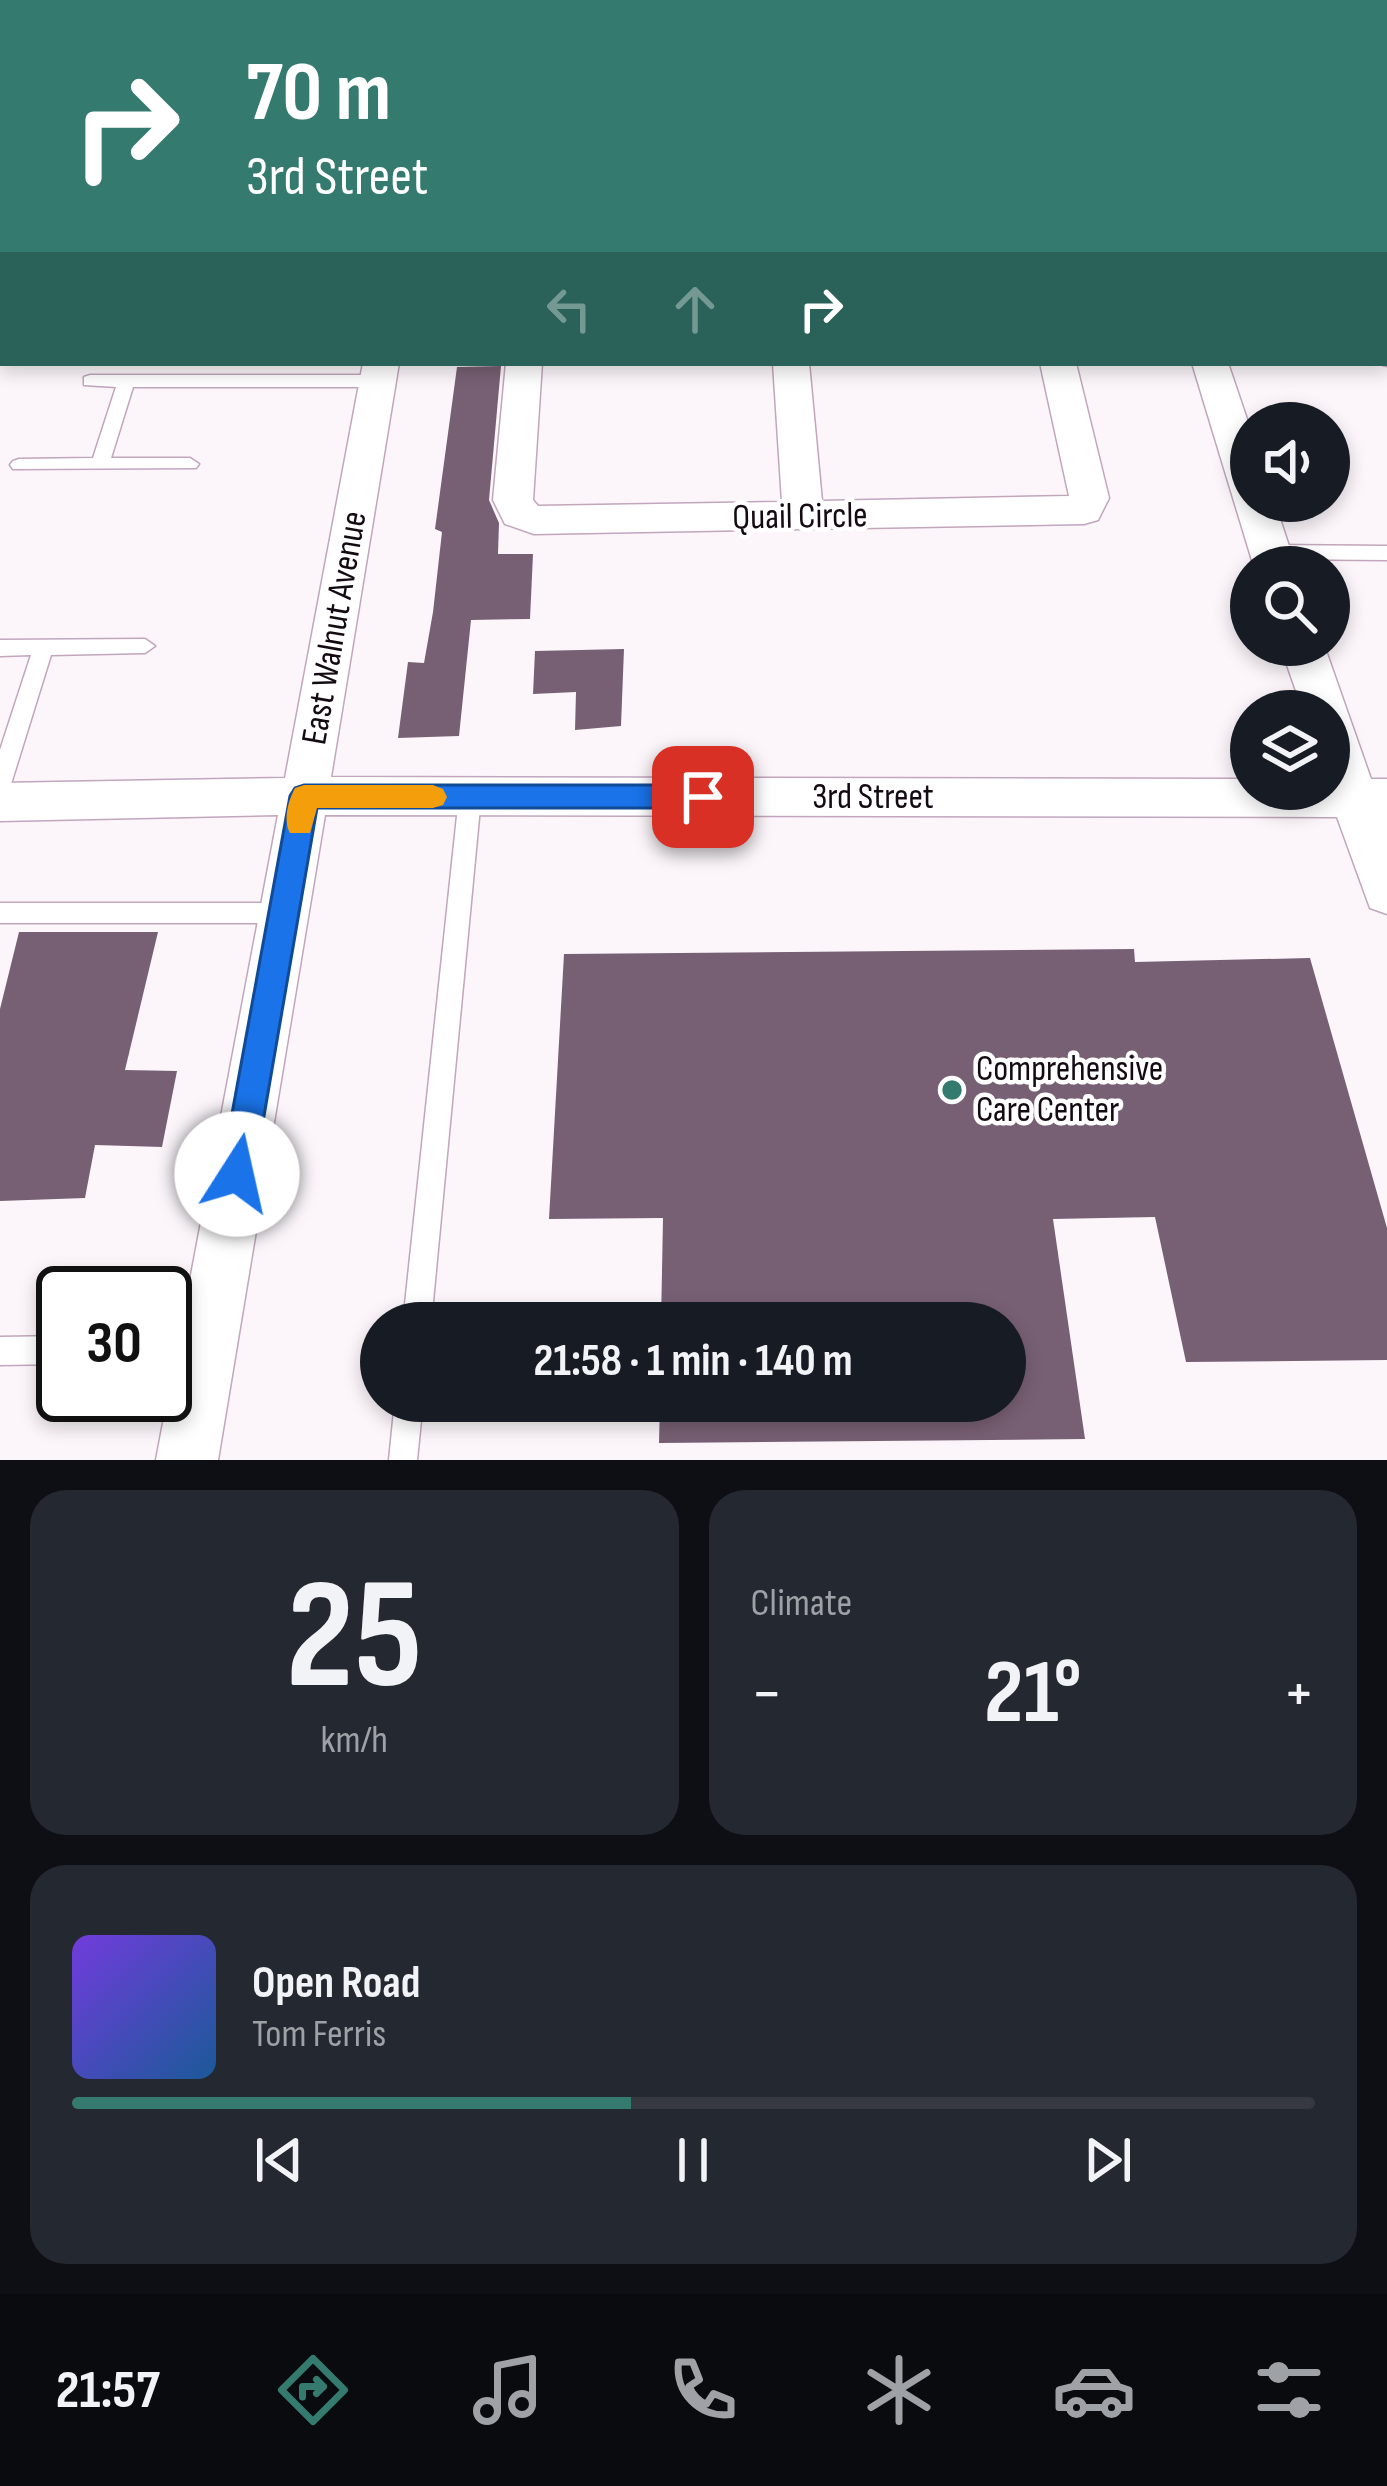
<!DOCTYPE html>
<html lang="en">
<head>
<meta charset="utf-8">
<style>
  :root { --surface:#171b24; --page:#242831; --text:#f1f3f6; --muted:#9ea1a6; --line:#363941; --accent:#357a6f }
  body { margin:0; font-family:"Sofia Sans Condensed",sans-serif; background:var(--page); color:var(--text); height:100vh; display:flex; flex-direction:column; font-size:45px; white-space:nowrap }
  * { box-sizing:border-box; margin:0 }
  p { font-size:39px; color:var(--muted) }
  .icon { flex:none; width:66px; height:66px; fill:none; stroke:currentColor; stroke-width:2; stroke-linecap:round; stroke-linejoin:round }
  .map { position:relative; height:1460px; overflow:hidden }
  .details { display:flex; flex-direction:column; gap:30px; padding:30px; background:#0d0f14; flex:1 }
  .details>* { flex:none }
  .hud { position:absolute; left:0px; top:0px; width:1389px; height:366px; box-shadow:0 6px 18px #0003; background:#357a6f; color:#fff; overflow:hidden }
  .fabs { position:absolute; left:1230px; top:402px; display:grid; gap:24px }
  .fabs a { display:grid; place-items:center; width:120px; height:120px; border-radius:50%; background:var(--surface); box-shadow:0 6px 18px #0003; font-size:60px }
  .speed { position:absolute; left:36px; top:1266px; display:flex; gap:24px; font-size:60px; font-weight:700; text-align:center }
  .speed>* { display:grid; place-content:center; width:156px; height:156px; border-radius:50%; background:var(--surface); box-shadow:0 6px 18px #0003; line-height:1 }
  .speed .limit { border:6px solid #111; border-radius:18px; background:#fff; color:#111 }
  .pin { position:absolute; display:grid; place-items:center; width:102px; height:102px; color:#fff; margin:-51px; border-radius:24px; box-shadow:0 6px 18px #0006 }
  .me { position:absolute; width:132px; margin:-66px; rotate:10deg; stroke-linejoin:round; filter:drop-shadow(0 0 9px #0008) }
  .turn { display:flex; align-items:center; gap:42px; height:252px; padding:0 48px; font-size:54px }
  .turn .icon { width:156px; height:156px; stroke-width:2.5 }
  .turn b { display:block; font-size:84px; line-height:102px }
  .lanes { display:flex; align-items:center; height:114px; padding:0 48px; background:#0003; justify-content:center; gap:60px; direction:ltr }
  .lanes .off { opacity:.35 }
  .big { font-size:90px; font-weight:700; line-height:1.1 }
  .details .tile { flex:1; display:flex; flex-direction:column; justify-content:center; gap:18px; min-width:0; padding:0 42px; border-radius:36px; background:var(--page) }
  .details .dial { align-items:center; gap:0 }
  .dial b { font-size:156px; line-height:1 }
  .song { display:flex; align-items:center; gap:36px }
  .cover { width:144px; height:144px; border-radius:18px; background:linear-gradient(135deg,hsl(260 70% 55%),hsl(210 70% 35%)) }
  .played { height:12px; border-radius:6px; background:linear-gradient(90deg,var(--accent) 45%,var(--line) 45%) }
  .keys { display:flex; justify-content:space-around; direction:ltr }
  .heat { display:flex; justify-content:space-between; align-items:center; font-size:66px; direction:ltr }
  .details .tiles { flex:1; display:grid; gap:30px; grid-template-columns:1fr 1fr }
  .tile:last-child { grid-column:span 2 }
  .trip { position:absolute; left:360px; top:1302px; width:666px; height:120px; border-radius:60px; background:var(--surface); box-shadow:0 6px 18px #0003; font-weight:700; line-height:120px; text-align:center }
  .tab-bar { display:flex; height:192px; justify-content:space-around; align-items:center; background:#090b0e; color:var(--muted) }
  .tab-bar .icon { width:84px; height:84px }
  .tab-bar .on { color:var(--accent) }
  .tab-bar b { font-size:54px; color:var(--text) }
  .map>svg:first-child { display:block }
</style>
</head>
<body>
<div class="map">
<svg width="1387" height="1460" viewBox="0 0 1387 1460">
  <rect width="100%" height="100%" fill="#fcf6fb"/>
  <path fill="#786074" d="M501,366l-12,134 10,23 -1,31h35l-3,65 -59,1 -12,116 -61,2 10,-76 16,1 9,-51 9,-80 -7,-3 22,-162z
    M624,649l-3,77 -46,4 1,-38 -43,2 2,-43z
    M19,932h139l-33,138 52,1 -15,76 -67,-2 -10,53 -85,3v-192z
    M1134,949l1,13 175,-4 77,270v132l-201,2 -31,-145 -102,2 32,220 -426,4 1,-42h345v-78h-344l2,-105 -114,1 15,-265z"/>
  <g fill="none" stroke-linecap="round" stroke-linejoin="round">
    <defs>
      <path id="service" d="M90,375h288l9,6 -9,6h-245l-22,71h79l9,6 -3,4 -183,1 -3,-4 3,-4 6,-2 74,-1 23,-71 -32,-2v-8z
        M1270,545l117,1v14l-117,-1 -10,-7z
        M145,639l10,7 -10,7 -94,2 -40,129 -3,6 -8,3v-43l31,-95 -31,1v-16z
        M470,788l8,3 3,6 -50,526h-28l56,-526 3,-6z
        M0,903h283l8,3 3,7 -3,7 -8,3h-283z
        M165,1335h41l10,4 4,10 -4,10 -10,4h-41z
        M63,1336v28l-63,1v-28z
        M395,1401h28l-6,59h-28z"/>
      <path id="minor" d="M1082,0h28l1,3h-28z
        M1386,201h1v20h-1z
        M1386,342h1v24l-11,-3h10z
        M363,363h36l-68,414 920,2v10h78v-78h-26l-23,-66h44l47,134h16v135l-17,-6 -33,-91 -1012,-2 -107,645h-62l122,-645 -278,6v-38l285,-5z
        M506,363h36l-9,137 5,6 244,-4 -9,-139h36l13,138 247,-5 -29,-133h36l33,135 -11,22 -14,4 -550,10 -29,-10 -12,-24z
        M1192,363h36l23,68v70h23l22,66h-42z"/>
    </defs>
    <use href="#service" stroke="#c1a6bc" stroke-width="3"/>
    <use href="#minor" stroke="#c1a6bc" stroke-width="3"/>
    <use href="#service" fill="#fff" fill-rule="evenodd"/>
    <use href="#minor" fill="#fff" fill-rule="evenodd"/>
  </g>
  <path fill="#1a73e8" stroke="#114b97" stroke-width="3" d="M304,785h399l10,4 4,8 -4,8 -10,3h-386l-63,366 -5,11 -12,5 -11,-5 -5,-11 69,-378 5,-8z"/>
  <path fill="#f59e0b" d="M304,785h129l10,4 4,8 -4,8 -10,3h-116l-7,25h-20c-7,-13 -2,-32 5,-45z"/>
  <circle fill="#357a6f" stroke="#fff" stroke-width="4.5" cx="952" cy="1090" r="12"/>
  <g text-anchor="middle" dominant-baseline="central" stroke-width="9" stroke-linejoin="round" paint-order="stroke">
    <g font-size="36" fill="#130a12" stroke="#fff">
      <text transform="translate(800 517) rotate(-1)">Quail Circle</text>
      <text transform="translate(335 628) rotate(-80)">East Walnut Avenue</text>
      <text x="873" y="797">3rd Street</text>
    </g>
    <g font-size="36" fill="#130a12" stroke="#fff" text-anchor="start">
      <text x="976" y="1069">Comprehensive<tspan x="976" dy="41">Care Center</tspan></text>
    </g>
  </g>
</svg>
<div class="fabs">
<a><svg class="icon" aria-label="sound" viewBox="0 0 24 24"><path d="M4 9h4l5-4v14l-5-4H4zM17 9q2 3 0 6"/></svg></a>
<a><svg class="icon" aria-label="search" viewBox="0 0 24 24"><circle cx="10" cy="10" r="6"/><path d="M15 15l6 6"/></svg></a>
<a><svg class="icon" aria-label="layers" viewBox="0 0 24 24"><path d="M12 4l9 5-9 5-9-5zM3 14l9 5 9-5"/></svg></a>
</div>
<div class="speed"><div class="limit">30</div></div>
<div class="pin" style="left:703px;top:797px;background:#d93025"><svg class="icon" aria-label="arrive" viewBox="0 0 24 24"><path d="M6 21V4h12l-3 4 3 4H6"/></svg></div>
<svg class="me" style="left:237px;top:1174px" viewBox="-20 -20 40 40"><circle r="19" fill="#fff"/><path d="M0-13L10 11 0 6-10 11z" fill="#1a73e8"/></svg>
<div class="trip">21:58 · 1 min · 140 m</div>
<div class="hud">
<div class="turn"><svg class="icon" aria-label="right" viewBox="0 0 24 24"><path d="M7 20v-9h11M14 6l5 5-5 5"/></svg><div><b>70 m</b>3rd Street</div></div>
<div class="lanes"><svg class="icon off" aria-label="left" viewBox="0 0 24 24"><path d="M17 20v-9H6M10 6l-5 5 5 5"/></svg><svg class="icon off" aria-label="ahead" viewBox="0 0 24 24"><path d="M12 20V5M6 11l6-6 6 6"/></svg><svg class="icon" aria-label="right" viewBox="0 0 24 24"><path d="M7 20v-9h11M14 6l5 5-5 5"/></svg></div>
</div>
</div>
<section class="details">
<div class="tiles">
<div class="tile dial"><b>25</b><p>km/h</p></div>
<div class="tile"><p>Climate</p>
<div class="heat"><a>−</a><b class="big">21°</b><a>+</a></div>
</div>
<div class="tile">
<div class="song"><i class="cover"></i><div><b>Open Road</b><p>Tom Ferris</p></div></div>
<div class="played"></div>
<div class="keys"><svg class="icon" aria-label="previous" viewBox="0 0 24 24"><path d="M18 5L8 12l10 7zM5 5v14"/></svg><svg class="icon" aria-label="pause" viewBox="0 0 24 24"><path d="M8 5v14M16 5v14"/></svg><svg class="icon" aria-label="next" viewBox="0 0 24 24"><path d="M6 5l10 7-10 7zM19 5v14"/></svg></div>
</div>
</div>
</section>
<nav class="tab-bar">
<b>21:57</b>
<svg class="icon on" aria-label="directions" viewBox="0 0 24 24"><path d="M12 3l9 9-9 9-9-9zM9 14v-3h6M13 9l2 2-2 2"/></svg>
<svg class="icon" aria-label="music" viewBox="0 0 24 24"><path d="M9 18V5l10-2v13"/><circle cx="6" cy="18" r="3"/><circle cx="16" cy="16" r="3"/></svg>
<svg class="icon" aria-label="phone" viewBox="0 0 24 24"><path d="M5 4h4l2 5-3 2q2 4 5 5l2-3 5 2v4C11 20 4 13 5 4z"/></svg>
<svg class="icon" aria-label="climate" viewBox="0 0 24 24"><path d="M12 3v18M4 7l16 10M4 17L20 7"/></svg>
<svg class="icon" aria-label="car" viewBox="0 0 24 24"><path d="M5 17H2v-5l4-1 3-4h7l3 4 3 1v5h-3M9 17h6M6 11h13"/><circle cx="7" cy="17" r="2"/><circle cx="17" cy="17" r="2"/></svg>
<svg class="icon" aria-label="filters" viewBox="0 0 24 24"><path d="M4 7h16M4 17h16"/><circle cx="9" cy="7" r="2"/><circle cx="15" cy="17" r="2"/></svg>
</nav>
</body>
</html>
